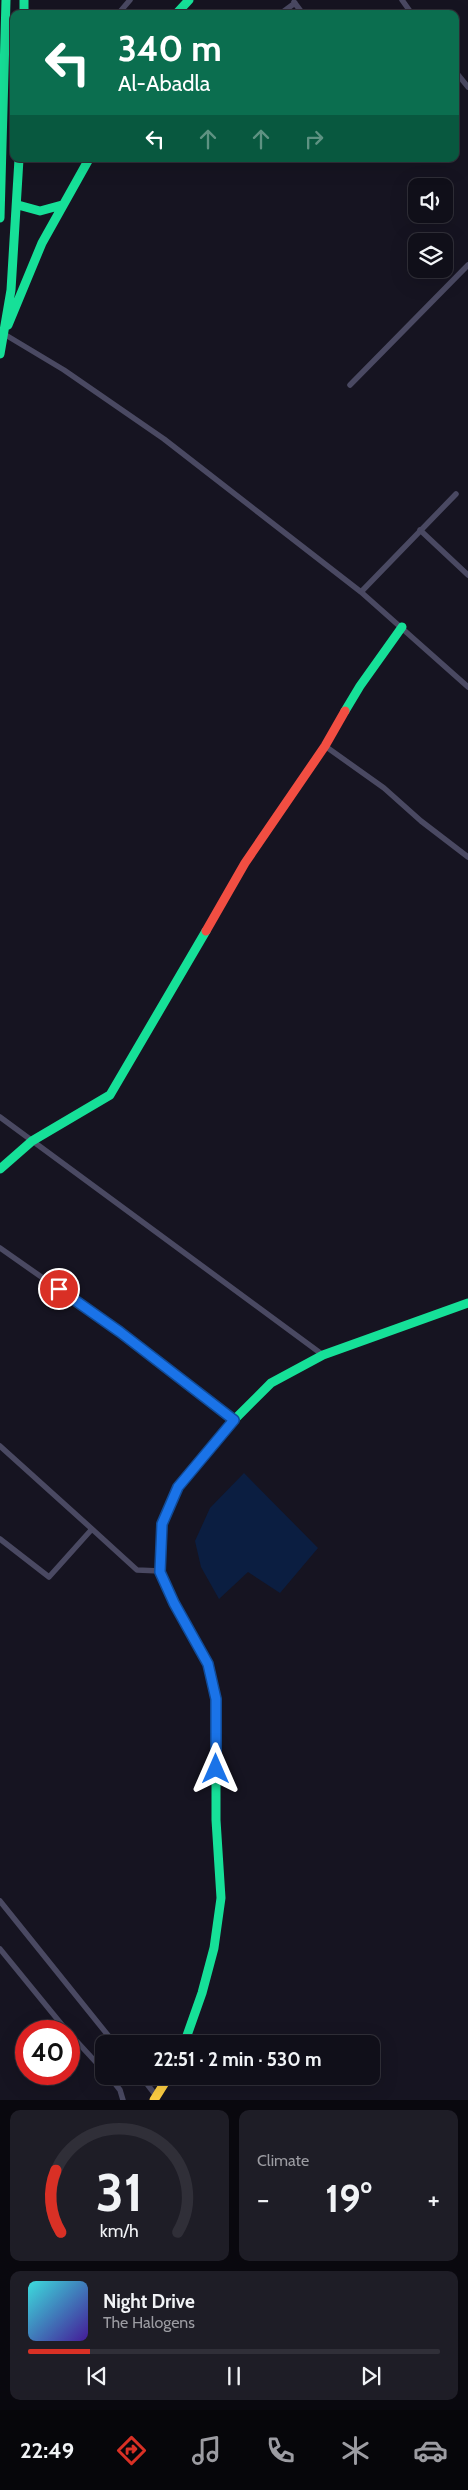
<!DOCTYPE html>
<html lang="en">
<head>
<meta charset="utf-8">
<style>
  :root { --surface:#100f19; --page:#1e1d26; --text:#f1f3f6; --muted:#9c9ca2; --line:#302f38; --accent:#d93025 }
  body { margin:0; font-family:Cabin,sans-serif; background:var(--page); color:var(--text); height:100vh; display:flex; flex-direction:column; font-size:19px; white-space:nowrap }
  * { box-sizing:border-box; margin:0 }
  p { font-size:16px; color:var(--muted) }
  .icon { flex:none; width:28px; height:28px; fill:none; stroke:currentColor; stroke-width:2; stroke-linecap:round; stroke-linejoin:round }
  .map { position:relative; height:2100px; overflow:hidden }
  .drawer { display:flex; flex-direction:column; gap:10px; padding:10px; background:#09080e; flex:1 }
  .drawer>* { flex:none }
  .banner { position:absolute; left:10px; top:10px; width:449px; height:152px; border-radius:10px; box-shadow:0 5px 20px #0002,0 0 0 1px var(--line); background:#0b6e4f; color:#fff; overflow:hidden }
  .tools { position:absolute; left:408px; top:178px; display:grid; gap:10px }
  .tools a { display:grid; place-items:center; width:45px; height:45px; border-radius:10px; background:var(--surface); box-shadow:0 5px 20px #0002,0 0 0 1px var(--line); font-size:25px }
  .speed { position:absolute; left:15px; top:2020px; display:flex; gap:10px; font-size:25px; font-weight:700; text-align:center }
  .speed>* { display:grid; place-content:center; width:65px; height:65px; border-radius:50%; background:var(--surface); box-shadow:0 5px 20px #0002,0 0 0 1px var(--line); line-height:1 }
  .speed .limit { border:8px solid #d22; background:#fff; color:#111 }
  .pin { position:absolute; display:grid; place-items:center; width:42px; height:42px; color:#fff; margin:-21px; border:2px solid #fff; border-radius:50%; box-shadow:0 1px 5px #0007 }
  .me { position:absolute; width:55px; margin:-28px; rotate:0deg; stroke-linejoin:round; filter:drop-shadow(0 0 4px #0008) }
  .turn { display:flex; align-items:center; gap:18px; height:105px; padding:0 25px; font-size:22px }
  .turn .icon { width:65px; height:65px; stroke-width:2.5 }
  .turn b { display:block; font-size:35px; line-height:42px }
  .lanes { display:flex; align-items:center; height:48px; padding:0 25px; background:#0003; justify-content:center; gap:25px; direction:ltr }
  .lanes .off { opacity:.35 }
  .big { font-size:38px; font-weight:700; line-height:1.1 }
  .drawer .tile { flex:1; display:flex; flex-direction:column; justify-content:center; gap:8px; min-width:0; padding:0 18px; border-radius:10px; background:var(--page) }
  .drawer .dial { align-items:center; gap:0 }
  .dial svg { height:130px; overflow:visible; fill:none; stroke:var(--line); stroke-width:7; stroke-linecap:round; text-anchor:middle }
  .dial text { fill:var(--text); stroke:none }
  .song { display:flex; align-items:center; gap:15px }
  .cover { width:60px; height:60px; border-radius:8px; background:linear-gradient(135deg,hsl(180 70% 55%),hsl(260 70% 35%)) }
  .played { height:5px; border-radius:2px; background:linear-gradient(90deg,var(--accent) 15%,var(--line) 15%) }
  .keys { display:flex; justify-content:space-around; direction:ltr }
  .heat { display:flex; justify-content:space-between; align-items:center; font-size:28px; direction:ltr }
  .drawer .tiles { flex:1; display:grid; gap:10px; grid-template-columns:1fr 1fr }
  .tile:last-child { grid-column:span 2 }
  .trip { position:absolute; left:95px; top:2035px; width:285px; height:50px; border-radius:10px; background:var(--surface); box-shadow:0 5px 20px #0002,0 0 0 1px var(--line); font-weight:700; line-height:50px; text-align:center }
  .menu { display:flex; height:80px; justify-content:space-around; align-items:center; background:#06060a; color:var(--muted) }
  .menu .icon { width:35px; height:35px }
  .menu .current { color:var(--accent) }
  .menu b { font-size:22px; color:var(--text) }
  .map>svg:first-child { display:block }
</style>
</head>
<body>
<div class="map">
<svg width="468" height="2100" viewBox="0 0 468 2100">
  <rect width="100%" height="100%" fill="#161421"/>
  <path fill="#0b1e41" d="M244,1473l74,75 -38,45 -32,-21 -29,27 -18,-32 -6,-26 15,-33z"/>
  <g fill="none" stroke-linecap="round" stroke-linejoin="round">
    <path stroke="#4a4962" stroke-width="5.5" d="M402,0l10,14
      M294,2l9,12
      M118,14l12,-14
      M280,14l15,-11
      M455,71l13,16
      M4,334l60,36 100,69 197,153 107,95
      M350,385l118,-120
      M420,530l48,45
      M361,592l95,-98
      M325,746l59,42 37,33 47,36
      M0,1117l323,238
      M0,1248l120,84 114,88
      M0,1446l92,83 -43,48 -49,-38
      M92,1529l45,41 23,1
      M0,1901l115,143
      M0,1949l67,82
      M69,2033l35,38
      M109,2076l11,14 3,10
      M141,2076l16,21"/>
    <path stroke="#16e098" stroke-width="9" d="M24,0v14
      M176,14l13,-14
      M18,205l22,6 22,-6
      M0,218l6,-218
      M8,325l34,-82 47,-84
      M0,354l11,-64 8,-131
      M345,711l15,-25 42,-59
      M0,1169l32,-28 78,-46 96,-164
      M173,1601l-13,-30 2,-47 16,-37 56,-67 37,-37 52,-28 145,-52
      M184,2044l18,-51 12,-45 7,-50 -5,-78v-76"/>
    <path stroke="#ffcf43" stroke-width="9" d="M154,2100l15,-24"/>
    <path stroke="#f24e42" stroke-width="9" d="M206,931l39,-68 80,-117 20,-35
      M173,1601l35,63 8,35v45"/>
  </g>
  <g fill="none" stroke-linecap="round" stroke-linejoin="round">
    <defs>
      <path id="route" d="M59,1289l61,43 114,88 -56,67 -16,37 -2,48 14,31 34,61 8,35v70"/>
    </defs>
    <use href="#route" stroke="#114b97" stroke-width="12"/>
    <use href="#route" stroke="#1a73e8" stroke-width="9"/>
  </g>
</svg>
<div class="tools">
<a><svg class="icon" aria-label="sound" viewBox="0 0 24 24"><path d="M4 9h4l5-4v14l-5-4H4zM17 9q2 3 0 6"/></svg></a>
<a><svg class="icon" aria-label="layers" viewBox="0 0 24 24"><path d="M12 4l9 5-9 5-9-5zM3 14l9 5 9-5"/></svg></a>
</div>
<div class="speed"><div class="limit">40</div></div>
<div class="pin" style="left:59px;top:1289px;background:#d93025"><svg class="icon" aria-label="arrive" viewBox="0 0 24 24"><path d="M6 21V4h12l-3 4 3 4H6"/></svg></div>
<svg class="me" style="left:216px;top:1769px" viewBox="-20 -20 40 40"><path d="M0-17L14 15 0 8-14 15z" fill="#1a73e8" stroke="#fff" stroke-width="4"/></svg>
<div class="trip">22:51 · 2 min · 530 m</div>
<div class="banner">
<div class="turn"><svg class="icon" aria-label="left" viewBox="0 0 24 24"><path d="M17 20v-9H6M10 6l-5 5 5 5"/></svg><div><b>340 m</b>Al-Abadla</div></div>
<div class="lanes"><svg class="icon" aria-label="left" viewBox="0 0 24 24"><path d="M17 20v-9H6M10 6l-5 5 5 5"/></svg><svg class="icon off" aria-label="ahead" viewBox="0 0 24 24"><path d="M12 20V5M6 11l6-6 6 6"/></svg><svg class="icon off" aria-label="ahead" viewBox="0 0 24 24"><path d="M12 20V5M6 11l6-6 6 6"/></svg><svg class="icon off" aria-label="right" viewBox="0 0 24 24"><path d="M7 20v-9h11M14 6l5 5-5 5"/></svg></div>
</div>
</div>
<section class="drawer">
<div class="tiles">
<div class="tile dial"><svg viewBox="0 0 100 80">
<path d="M14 69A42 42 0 1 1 86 69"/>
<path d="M14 69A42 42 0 0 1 11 31" stroke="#d93025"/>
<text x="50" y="56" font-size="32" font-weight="700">31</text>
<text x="50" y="72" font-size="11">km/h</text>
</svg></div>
<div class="tile"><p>Climate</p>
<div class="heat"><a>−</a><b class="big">19°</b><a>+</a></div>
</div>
<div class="tile">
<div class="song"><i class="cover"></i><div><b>Night Drive</b><p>The Halogens</p></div></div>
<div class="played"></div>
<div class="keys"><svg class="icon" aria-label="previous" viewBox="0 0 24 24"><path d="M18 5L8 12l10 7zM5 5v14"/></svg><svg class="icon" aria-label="pause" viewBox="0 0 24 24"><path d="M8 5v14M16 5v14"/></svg><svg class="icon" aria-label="next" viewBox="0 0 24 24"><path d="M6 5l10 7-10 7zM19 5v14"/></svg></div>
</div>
</div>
</section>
<nav class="menu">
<b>22:49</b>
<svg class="icon current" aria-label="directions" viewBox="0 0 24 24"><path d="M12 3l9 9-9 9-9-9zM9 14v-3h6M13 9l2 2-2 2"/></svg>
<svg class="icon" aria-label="music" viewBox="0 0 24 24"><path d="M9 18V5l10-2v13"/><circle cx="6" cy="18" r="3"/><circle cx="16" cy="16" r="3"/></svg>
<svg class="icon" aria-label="phone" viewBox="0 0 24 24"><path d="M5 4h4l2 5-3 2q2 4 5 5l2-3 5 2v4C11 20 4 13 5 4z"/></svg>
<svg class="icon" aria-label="climate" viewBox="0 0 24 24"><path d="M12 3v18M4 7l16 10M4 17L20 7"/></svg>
<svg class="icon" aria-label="car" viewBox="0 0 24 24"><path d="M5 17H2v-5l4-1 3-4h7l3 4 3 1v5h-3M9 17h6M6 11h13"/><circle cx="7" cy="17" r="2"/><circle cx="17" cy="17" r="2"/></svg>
</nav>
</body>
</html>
